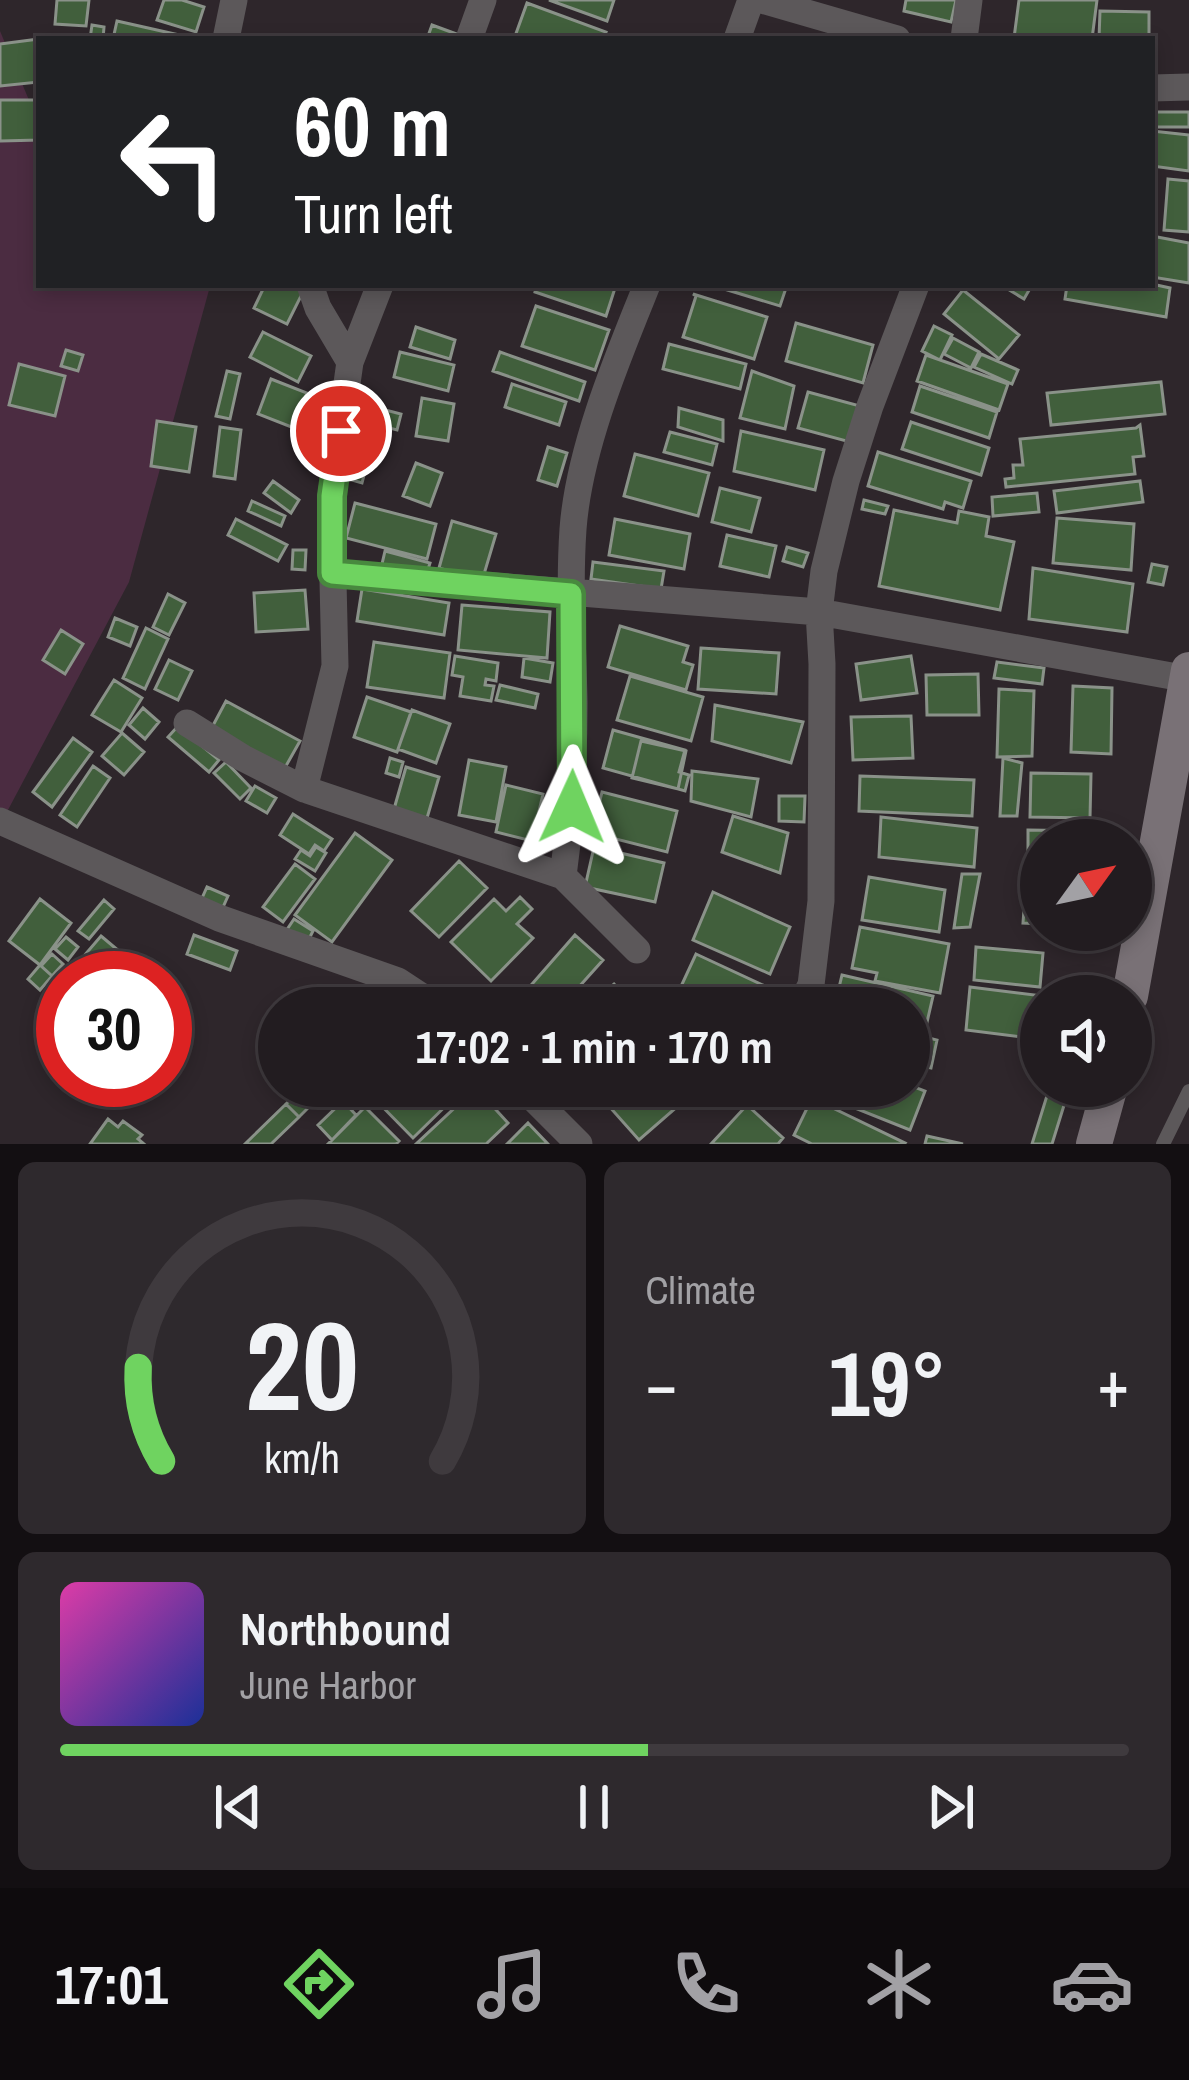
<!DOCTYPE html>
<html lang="en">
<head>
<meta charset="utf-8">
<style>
  :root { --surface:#221c20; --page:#2e292d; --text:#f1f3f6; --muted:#a2a1a5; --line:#3f3a3e; --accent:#6fd360 }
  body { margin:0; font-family:"Archivo Narrow",sans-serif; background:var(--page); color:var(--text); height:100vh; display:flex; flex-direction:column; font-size:45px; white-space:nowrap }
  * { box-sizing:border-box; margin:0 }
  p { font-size:39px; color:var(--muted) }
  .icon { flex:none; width:66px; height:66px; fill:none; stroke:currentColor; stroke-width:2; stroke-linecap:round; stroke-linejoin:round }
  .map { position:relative; height:1144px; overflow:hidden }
  .sheet { display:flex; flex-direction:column; gap:18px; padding:18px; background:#130f12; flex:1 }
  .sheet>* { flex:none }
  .guide { position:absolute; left:36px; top:36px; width:1119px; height:252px; border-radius:0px; box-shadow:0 6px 18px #0003,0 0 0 3px var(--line); background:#202124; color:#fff; overflow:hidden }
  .needle { width:78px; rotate:57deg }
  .buttons { position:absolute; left:1020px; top:819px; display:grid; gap:24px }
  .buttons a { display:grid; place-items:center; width:132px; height:132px; border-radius:50%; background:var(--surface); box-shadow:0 6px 18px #0003,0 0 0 3px var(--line); font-size:60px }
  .speed { position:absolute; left:36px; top:951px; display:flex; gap:24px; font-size:60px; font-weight:700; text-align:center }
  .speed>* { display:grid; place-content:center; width:156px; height:156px; border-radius:50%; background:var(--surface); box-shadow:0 6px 18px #0003,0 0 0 3px var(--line); line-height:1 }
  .speed .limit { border:18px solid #d22; background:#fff; color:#111 }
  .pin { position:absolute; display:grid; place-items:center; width:102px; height:102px; color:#fff; margin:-51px; border:6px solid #fff; border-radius:50%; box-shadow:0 3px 12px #0007 }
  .me { position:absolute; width:132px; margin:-66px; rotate:1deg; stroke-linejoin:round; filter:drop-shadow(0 0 9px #0008) }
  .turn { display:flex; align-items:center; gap:42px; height:252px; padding:0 60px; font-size:54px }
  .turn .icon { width:156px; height:156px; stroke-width:2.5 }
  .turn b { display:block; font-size:84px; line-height:102px }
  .big { font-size:90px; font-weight:800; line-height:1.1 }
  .sheet .widget { flex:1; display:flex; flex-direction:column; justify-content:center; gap:18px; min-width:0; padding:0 42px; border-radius:18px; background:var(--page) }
  .sheet .dial { align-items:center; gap:0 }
  .dial svg { height:312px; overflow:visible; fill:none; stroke:var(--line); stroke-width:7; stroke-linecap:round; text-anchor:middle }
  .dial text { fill:var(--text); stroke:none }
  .song { display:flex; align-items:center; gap:36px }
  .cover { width:144px; height:144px; border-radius:18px; background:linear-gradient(135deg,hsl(320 70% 55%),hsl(230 70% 35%)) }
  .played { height:12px; border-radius:6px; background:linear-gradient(90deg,var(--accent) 55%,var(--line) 55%) }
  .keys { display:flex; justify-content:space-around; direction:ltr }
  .heat { display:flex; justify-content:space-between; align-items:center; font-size:66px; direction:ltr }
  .sheet .tiles { flex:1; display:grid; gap:18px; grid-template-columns:1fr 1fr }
  .widget:last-child { grid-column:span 2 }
  .trip { position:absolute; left:258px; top:987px; width:672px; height:120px; border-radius:60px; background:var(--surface); box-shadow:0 6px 18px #0003,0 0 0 3px var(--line); font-weight:800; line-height:120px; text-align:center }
  .dock { display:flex; height:192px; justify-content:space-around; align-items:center; background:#0e0b0d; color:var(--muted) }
  .dock .icon { width:84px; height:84px }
  .dock .current { color:var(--accent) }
  .dock b { font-size:54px; color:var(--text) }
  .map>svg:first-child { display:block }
</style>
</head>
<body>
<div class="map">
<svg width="1189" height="1144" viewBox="0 0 1189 1144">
  <rect width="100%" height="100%" fill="#2e262b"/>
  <path fill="#4b2c41" d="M0,31l39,93v161h163l7,5 -80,292 -129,243z"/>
  <path fill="#415f3c" stroke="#8a9289" stroke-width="3" d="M57,0h32l-3,26 -31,-2z
    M164,0h18l22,7 -8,25 -39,-12z
    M549,0h65l-7,21z
    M906,0h50l-5,22 -47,-11z
    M1019,0h78l-5,39 -78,-1z
    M527,3l79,29 -3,7h-89z
    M1100,11l49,1v27h-50z
    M117,21l80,18h-84z
    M92,25l12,2 -1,12h-13z
    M432,25l30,11 -1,3h-34z
    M70,35l1,4h-32v43l-39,4v-42z
    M0,100h39v40l-39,1z
    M1152,112h37v15h-37z
    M1152,131l37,4v36l-37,-5z
    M1168,179l21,2v51l-25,-2z
    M1152,236l37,7v40l-37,-6z
    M1152,284l18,4 -4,29 -101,-18 2,-14z
    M265,285h29l10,5 -17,34 -33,-16z
    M537,285h79l-10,31 -71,-24z
    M711,285h76l-7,21z
    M1001,285h31l-8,14z
    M963,290l56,45 -20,24 -55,-45z
    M693,294l74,23 -13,42 -71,-22 13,-41z
    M536,306l73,24 -14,40 -73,-24z
    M796,323l77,22 -10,38 -77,-22z
    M934,326l18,9 -12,25 -18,-9z
    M416,327l39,13 -5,19 -40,-12z
    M263,332l48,24 -13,26 -48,-25z
    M953,338l26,14 -8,16 -27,-14z
    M669,344l77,20 -6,25 -77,-20z
    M66,350l17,5 -5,16 -17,-5z
    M400,352l54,13 -6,26 -54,-14z
    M500,352l85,30 -6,19 -86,-30z
    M981,354l37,16 -6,14 -38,-17z
    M926,355l82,29 -9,26 -82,-29z
    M19,364l46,12 -10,40 -46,-11z
    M227,371l13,3 -10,45 -14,-3z
    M752,371l42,15 -9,43 -45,-11z
    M271,379l36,14 -13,35 -36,-14z
    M1161,382l4,32 -114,11 -4,-32z
    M512,384l54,18 -7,23 -54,-18z
    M920,386l77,26 -8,26 -77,-26z
    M808,392l52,14 -10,36 -52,-14z
    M422,398l32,6 -6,37 -32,-5z
    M374,407l27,7 -4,16 -28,-7z
    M679,408l44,12v21l-45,-14z
    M157,421l39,6 -7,45 -38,-6z
    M911,422l78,26 -8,27 -79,-26z
    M1140,425l4,31 -11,1 2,17 -129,13 -1,-8 9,-1 -1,-13h10l-3,-26 116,-11z
    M220,427l21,3 -6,49 -21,-3z
    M741,431l83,19 -9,40 -81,-19z
    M670,432l47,12 -5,21 -48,-13z
    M548,447l19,6 -10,33 -19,-6z
    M878,452l93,29 -8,27 -18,-6 -2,7 -75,-23z
    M635,454l74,19 -11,43 -74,-20z
    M354,460l13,4 -5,19 -14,-4z
    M416,463l26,10 -12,33 -27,-10z
    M273,481l26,19 -8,13 -27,-20z
    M1140,481l3,21 -86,11 -3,-22z
    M720,488l40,10 -9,34 -39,-10z
    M1037,493l2,19 -46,4 -1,-19z
    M864,500l24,6 -3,8 -23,-5z
    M252,501l33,15 -4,10 -33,-15z
    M355,503l81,21 -9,35 -81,-21z
    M894,510l63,13 2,-12 30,6 -3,19 28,6 -14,68 -121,-24z
    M1057,518l77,6 -3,46 -78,-7z
    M236,519l51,26 -9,16 -50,-26z
    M615,519l75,15 -6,35 -75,-14z
    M452,521l44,13 -14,47 -43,-13z
    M727,535l49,11 -7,31 -49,-11z
    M787,547l21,6 -5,14 -20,-6z
    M293,550h13l-1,20 -13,-1z
    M385,551l45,12 -4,13 -44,-12z
    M593,562l71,9 -3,18 -70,-10z
    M1152,564l15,3 -4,18 -15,-3z
    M1033,568l100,16 -6,48 -98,-13z
    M362,589l87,14 -5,32 -87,-14z
    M305,590l3,39 -52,3 -2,-39z
    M168,594l17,9 -16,32 -16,-8z
    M462,605l88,7 -3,46 -89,-8z
    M115,618l22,9 -7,19 -22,-9z
    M620,626l68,20 -5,16 10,3 -7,25 -78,-23z
    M146,628l22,11 -23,50 -22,-11z
    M61,630l22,14 -18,30 -22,-14z
    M374,642l76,11 -6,45 -77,-11z
    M701,648l78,5 -3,41 -78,-5z
    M455,656l43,7 -2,18 -10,-2 -1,6 9,1 -3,15 -31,-5 3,-19 -11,-2z
    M911,656l6,37 -56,7 -5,-36z
    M524,658l29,5 -3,19 -28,-5z
    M169,660l23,11 -14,29 -23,-11z
    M997,662l47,6 -2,16 -48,-6z
    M978,674l1,41h-52l-1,-40z
    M630,676l73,21 -12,44 -74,-21z
    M114,680l28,18 -21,34 -29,-17z
    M500,685l38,9 -3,14 -39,-8z
    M1073,686l39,2 -1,66 -40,-2z
    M999,689l35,2 -2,65 -35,1z
    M367,697l44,15 -14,40 -43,-15z
    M226,701l74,40 -18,32 -73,-40z
    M715,705l88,17 -12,41 -79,-22z
    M143,708l16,14 -14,17 -16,-14z
    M412,710l38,14 -14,39 -38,-14z
    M911,716l2,42 -60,2 -2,-43z
    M178,726l41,34 -10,12 -41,-35z
    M613,730l72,20 -6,22 10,3 -4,16 -82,-23z
    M122,733l22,19 -20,23 -22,-19z
    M73,738l19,14 -40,55 -19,-15z
    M641,741l45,10 -8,38 -46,-11z
    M390,758l13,4 -4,15 -13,-4z
    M1003,758l19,5 -5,53h-17z
    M469,760l37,7 -10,55 -37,-7z
    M226,762l25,26 -11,11 -26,-26z
    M93,766l17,12 -33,49 -17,-12z
    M406,767l33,10 -14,48 -33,-9z
    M692,771l66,8 -7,38 -60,-16z
    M1031,773l60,1 -1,44 -60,-1z
    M860,776l114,4 -2,36 -113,-5z
    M506,785l37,9 -11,47 -36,-9z
    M255,786l21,12 -9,15 -21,-12z
    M602,792l75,19 -10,41 -75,-19z
    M779,796h26l-1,26 -25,-1z
    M293,814l39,25 -8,12 -9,-6 -6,9 -29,-19z
    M733,816l55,17 -8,40 -58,-21z
    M881,817l96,11 -3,39 -95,-10z
    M1028,830l63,1v9h-50v31h-13z
    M355,833l37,27 -60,82 -37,-27z
    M316,847l10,6 -11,18 -20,-12 6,-9 9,6z
    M594,847l70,16 -9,39 -70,-15z
    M459,861l28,27 -48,49 -28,-26z
    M295,864l20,15 -32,43 -20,-15z
    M962,874h18l-10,53 -16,1z
    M869,877l76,13 -6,42 -77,-12z
    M1026,882l15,2v40l-18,-1z
    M207,887l21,9 -9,20 -21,-9z
    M713,892l77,35 -20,47 -77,-34z
    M520,897l12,12 -15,15 16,14 -42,43 -40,-39 43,-43 12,12z
    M40,899l31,24 -31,42 -31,-24z
    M104,900l10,9 -25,30 -11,-8z
    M294,919l19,12 -6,12 -21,-12z
    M860,927l89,17 -9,49 -65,-12 2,-8 -25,-5z
    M194,935l43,16 -7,19 -43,-16z
    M575,935l28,25 -43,48h-49z
    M101,936l37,31 -9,11h-64z
    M66,937l12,10 -10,13 -13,-11z
    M976,947l67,6 -3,34 -66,-7z
    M52,954l11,10 -11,12 -11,-10z
    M696,954l71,33 -10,21h-51l-29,-13z
    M40,965l12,11 -12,14 -12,-11z
    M842,975l91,21 -8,35 -16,-4v-19h-47l2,-10 -26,-6z
    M1079,975h14l-1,21h-13z
    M614,984l21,24h-49z
    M970,987l73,9 -5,43 -72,-9z
    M165,1006l14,12 -14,16z
    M909,1033l28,7 -6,28 -22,-5z
    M909,1085l16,6 -15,39 -78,-31 5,-13z
    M305,1086h25l-31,31 -13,-13z
    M370,1086h25l12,12 7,-6 -6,-6h52l3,3 -50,49 -47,-48z
    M628,1086h73l-62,54 -32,-36z
    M1050,1086h20l-18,58h-20z
    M476,1088l32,35 -22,21h-70z
    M812,1098l93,45 -1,1h-92l-18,-9z
    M343,1101l13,14 -24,25 -14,-15z
    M286,1104l13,13 -28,27h-26z
    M747,1105l36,33 -5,6h-67z
    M365,1107l34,34 -3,3h-68z
    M108,1119l10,8 5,-6 19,14 -4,4 6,5h-54z
    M528,1123l20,21h-41z
    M927,1136l36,8h-38z"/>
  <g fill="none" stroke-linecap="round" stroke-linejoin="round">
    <path stroke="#5c585a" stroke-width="14" d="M1163,1144l26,-53"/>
    <path stroke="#5c585a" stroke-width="27" d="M762,0l135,39
      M226,39l8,-39
      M469,39l14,-39
      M737,39l14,-39
      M964,39l5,-39
      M1152,88l37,-1
      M310,285l8,23 32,54
      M380,285l-30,77 -19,134 4,170 -31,123 259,87 74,74
      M332,573l487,39 369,67
      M187,723l56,35 61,31
      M0,821l219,97 179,63 41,27
      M563,876c8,-58 11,-115 11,-173 -1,-58 -5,-116 -1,-174 6,-80 44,-170 74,-244
      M799,1008l12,-23 10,-84 1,-237 -3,-52 5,-41 22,-90 24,-75 46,-121
      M521,1086l58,58"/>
    <path stroke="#797176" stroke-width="36" d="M1130,996l59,-326
      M1094,1144l16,-58"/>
  </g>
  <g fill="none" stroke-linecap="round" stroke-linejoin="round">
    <defs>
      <path id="route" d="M341,431l-9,65v77l239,21 1,213"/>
    </defs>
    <use href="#route" stroke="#48893e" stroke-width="30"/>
    <use href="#route" stroke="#6fd360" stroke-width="21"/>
  </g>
</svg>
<div class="buttons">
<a><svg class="needle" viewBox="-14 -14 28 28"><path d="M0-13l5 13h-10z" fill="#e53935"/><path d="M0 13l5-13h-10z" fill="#a2a1a5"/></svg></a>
<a><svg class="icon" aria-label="sound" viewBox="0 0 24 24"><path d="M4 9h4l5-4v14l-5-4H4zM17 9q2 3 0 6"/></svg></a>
</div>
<div class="speed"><div class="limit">30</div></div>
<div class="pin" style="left:341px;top:431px;background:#d93025"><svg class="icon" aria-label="arrive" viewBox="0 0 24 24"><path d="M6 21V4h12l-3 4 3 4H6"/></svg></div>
<svg class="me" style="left:572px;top:807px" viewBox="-20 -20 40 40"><path d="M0-17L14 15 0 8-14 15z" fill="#6fd360" stroke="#fff" stroke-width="4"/></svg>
<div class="trip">17:02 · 1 min · 170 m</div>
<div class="guide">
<div class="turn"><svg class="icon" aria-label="left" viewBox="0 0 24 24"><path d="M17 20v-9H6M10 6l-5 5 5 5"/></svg><div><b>60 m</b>Turn left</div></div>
</div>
</div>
<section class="sheet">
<div class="tiles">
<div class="widget dial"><svg viewBox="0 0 100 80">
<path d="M14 69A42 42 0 1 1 86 69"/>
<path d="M14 69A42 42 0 0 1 8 45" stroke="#6fd360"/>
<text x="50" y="56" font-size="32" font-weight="700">20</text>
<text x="50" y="72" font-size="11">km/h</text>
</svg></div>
<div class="widget"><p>Climate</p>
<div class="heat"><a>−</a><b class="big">19°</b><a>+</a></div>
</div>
<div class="widget">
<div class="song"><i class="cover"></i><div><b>Northbound</b><p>June Harbor</p></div></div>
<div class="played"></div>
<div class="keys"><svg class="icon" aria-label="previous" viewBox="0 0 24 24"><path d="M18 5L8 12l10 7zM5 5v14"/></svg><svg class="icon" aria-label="pause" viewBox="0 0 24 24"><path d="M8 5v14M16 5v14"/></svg><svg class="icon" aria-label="next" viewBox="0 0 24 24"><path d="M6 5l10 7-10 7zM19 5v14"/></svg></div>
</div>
</div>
</section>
<nav class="dock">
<b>17:01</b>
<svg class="icon current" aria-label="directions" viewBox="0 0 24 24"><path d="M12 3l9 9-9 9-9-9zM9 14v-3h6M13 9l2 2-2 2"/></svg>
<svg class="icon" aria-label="music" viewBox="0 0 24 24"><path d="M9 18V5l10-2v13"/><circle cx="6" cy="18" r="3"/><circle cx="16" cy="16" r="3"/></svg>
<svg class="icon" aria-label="phone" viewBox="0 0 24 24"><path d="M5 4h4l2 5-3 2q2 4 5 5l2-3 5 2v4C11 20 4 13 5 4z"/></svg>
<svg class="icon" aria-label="climate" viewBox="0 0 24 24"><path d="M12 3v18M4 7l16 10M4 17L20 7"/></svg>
<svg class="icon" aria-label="car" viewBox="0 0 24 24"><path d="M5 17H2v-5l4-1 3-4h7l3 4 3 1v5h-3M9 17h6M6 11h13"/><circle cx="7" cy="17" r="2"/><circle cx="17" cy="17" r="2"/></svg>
</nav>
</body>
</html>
